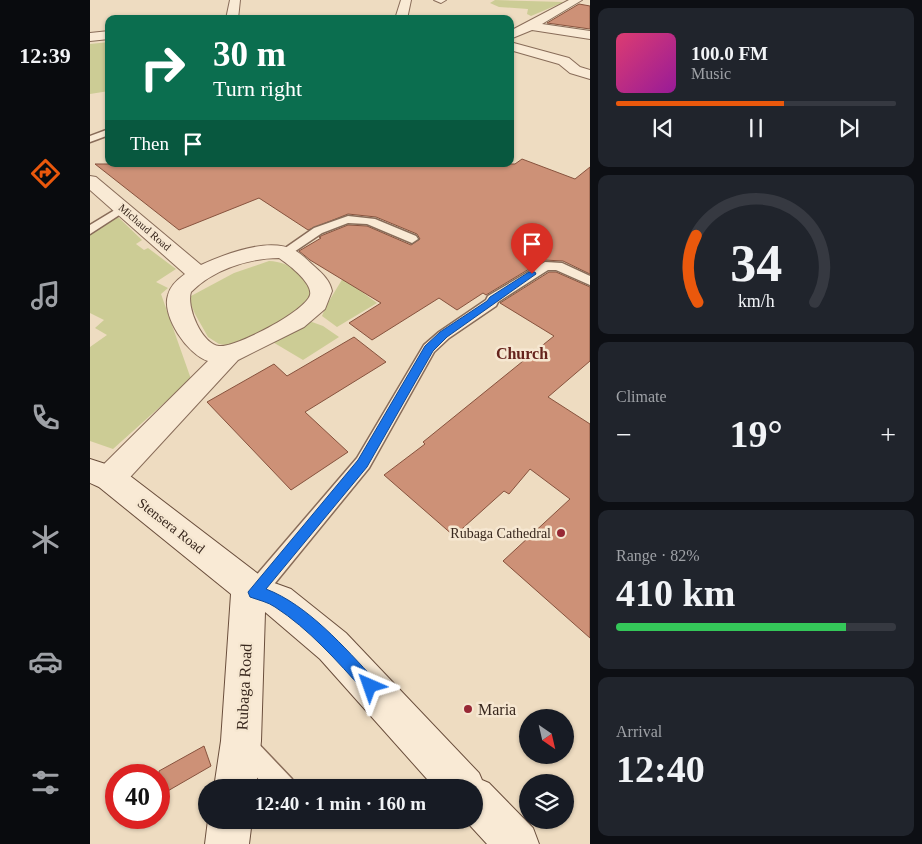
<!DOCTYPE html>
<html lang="en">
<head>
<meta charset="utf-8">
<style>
  :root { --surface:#171b24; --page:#20242c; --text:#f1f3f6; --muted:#9ea1a6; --line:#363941; --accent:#ea580c }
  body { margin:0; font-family:Georgia,serif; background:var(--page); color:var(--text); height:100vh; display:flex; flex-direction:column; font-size:19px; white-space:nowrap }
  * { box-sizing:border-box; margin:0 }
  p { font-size:16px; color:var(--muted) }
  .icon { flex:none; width:28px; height:28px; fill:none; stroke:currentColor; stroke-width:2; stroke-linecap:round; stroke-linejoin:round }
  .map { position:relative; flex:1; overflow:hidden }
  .details { display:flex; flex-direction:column; gap:8px; padding:8px; background:#0d0f14; width:332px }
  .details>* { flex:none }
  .top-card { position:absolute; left:15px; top:15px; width:409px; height:152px; border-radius:10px; box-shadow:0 1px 4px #0004; background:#0b6e4f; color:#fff; overflow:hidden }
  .needle { width:32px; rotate:146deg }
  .tools { position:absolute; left:429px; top:709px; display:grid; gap:10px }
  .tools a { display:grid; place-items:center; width:55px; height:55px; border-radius:50%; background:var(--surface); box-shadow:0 1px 4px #0004; font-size:25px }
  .speed { position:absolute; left:15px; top:764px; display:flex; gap:10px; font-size:25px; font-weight:700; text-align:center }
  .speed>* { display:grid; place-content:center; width:65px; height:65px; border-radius:50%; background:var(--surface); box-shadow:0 1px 4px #0004; line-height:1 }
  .speed .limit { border:8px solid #d22; background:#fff; color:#111 }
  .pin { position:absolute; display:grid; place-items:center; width:42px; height:42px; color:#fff; margin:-51px -21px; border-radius:50% 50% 50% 0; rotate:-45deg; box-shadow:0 0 5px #0007 }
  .pin .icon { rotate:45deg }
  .me { position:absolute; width:55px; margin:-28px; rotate:317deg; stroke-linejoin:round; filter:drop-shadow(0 0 4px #0008) }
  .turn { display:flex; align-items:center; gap:18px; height:105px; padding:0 25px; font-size:22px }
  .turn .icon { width:65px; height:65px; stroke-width:2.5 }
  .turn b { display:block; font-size:35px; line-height:42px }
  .then { display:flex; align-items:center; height:48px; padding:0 25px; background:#0003; gap:10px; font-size:19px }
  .big { font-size:38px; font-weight:700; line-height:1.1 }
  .details .tile { flex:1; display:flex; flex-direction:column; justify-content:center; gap:8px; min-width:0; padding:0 18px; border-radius:10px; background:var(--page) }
  .details .dial { align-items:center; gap:0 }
  .dial svg { height:130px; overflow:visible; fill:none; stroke:var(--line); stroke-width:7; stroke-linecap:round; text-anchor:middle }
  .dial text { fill:var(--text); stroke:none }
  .song { display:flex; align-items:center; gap:15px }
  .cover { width:60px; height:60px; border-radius:8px; background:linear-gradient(135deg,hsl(340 70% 55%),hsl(300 70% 35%)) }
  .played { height:5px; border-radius:2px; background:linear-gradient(90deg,var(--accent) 60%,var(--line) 60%) }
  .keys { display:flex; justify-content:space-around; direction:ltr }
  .heat { display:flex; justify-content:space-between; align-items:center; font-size:28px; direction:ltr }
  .charge { height:8px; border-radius:4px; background:linear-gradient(90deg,#34c759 82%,var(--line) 0) }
  .trip { position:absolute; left:108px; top:779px; width:285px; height:50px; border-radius:25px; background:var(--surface); box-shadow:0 1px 4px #0004; font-weight:700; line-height:50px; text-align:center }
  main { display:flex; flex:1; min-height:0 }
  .tab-bar { display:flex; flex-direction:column; width:90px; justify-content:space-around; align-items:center; background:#090b0e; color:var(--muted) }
  .tab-bar .icon { width:35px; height:35px }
  .tab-bar .active { color:var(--accent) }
  .tab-bar b { font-size:22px; color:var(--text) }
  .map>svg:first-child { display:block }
</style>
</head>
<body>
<main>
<nav class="tab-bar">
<b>12:39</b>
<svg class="icon active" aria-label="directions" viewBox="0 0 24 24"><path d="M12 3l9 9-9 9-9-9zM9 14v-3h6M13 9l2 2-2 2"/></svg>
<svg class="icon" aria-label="music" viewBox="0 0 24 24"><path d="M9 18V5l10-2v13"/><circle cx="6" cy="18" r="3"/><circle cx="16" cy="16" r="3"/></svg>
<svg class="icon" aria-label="phone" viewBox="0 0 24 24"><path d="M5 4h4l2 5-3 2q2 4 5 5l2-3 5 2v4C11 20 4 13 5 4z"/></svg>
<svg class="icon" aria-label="climate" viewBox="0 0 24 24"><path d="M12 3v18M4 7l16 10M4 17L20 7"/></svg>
<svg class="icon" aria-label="car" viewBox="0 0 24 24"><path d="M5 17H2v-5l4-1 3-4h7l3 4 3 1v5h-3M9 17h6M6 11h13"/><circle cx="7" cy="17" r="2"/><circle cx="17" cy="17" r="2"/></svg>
<svg class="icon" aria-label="filters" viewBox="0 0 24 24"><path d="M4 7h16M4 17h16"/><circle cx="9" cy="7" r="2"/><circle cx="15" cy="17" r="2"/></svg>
</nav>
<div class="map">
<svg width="500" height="844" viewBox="0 0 500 844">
  <rect width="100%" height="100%" fill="#eedcc1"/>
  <path fill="#cccc95" d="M405,0l69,2 -33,14 -4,-2 1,-5 -29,-2 -9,-4z
    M19,42v49l-19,3v-50z
    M27,216l25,24 -6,4 8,6 4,-2 28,21 -20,13 12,6 -7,6 30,85 -78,70 -23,-8v-94l17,-12 -12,-7 9,-8 -14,-7v-80z
    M179,261c23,1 31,13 47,28l-19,24 -64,33 -14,-2 -11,-7 -13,-23 -5,-12 1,-6 43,-23z
    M253,278l34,25 -40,24 -15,-11 4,-10z
    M222,322l11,4 16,11 -36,23 -32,-19 32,-18z"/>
  <path fill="#cd9177" stroke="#87533e" d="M489,4l11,2v23l-43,-6z
    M432,159l53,20 15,-12v107l-27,-13 -19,-1 -58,35 -3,-2 -26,17 -18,-12 -67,42 -23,-17 32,-20 -71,-43 -11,-9 22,-13 -2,-1 4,-2 25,-10 19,1 44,19 9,-6 -3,-5 -41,-17 -28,-3 -40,16 -49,-32 -80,32 -84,-66h420z
    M459,272h7l34,15v74l-42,36 42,27v214l-87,-77 67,-62 -40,-30 -21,25 -5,-3 -50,45 -70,-61 41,-31 -2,-2 131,-106 -54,-33z
    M264,337l32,25 -81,50 43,40 -57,38 -84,-88 67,-38 13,12z
    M114,746l7,20 -52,30v-25z"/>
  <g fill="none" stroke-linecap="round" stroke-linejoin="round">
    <defs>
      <path id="lane" d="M19,129v6l-19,7v-6z
        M33,205l4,1 2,2 -2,2 -37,24v-9z
        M258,216l27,3 41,17 2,3 -6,4 -45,-19 -19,-1 -26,10 -34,23h-8l-2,-3 36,-25z
        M455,262l17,1 28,13v9l-34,-15h-8l-50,32 -2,4 -47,32 -15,14 -65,116 -107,131 -7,3 -7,-3 -3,-7 3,-7 109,-127 67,-113 15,-13 47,-32 2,-4z
        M154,733l8,4 40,42 3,9h-29l-30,-35 -4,-8 4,-8z"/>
      <path id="street" d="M140,0h10l-2,19h-12z
        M311,0h10l-4,19h-12z
        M344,0h12l-5,3z
        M479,0h13l-40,24 48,7v8l-58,-9 -22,9v-8z
        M19,31v8l-19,2v-8z
        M420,42l59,16 11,9 10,3v9l-20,-6 -11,-9 -49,-14z
        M0,176l6,1 105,88c24,-11 67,-28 93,-15 8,4 14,11 21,17 8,7 15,14 17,24l-7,18 -21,18 -66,33 -117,127 -11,3 -11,-3 -4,-9 4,-9 109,-108c-20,-6 -47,-45 -40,-66 2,-9 10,-16 17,-21l-95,-84zM189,258c9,6 34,25 31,37 -4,16 -75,53 -91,51 -17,-2 -33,-39 -28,-54 21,-22 58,-34 88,-34z"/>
      <path id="secondary" d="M0,459l31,10 145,111 25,9 55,44 133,140 3,7 7,3 44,45 6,16h-52l-22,-24h9v-32h-39l-115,-129 -55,-47 -4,129 -5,47h-42l7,-47 10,-147 -132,-107 -9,-4z
        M118,820h44l-3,24h-44z"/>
    </defs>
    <use href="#lane" stroke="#886c59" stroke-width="3"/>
    <use href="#street" stroke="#886c59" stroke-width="2"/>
    <use href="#secondary" stroke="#6a4e3c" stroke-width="2"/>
    <use href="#lane" fill="#f9ead5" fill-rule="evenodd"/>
    <use href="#street" fill="#f9ead5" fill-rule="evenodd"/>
    <use href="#secondary" fill="#f9ead5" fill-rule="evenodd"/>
  </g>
  <path fill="#1a73e8" stroke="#114b97" d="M439,272h6l1,2 -89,63 -14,14 -66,116 -101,122c42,16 79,59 109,91l3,6 -3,5 -5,3 -6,-3c-27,-30 -55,-62 -89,-84 -7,-5 -17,-7 -25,-10l-2,-5 110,-132 67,-114 15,-14 47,-31 3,-4z"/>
  <g fill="#972835" stroke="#f6e7d1" stroke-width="2">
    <circle cx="471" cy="533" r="5"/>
    <circle cx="378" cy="709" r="5"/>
  </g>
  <g text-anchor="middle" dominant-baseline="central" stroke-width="5" stroke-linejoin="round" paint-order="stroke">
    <g font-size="11" fill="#38271d" stroke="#f6e7d1">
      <text transform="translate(55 227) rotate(41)">Michaud Road</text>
    </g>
    <g font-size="14" fill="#38271d" stroke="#f6e7d1">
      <text transform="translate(81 526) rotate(38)">Stensera Road</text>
    </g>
    <g font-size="14" fill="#38271d" stroke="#f6e7d1" text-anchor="end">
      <text x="461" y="533">Rubaga Cathedral</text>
    </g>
    <g font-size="16" font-weight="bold" fill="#65231c" stroke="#f6e7d1">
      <text x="432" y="353">Church</text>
    </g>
    <g font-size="16" fill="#38271d" stroke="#f6e7d1">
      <text transform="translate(154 687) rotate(-87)">Rubaga Road</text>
    </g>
    <g font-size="16" fill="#38271d" stroke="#f6e7d1" text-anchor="start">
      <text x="388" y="709">Maria</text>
    </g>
  </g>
</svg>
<div class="tools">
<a><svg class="needle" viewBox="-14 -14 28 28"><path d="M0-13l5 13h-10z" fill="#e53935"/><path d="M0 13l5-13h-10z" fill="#9ea1a6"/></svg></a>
<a><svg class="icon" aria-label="layers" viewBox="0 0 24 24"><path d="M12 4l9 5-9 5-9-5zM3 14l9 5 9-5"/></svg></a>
</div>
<div class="speed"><div class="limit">40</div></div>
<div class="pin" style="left:442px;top:274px;background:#d93025"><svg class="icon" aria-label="arrive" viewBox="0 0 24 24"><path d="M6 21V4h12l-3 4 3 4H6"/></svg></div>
<svg class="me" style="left:280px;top:686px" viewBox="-20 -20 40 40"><path d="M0-17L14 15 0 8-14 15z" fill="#1a73e8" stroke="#fff" stroke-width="4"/></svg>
<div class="trip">12:40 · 1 min · 160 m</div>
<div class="top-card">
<div class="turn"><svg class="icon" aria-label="right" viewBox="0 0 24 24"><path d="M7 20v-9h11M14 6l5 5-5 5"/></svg><div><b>30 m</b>Turn right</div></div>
<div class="then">Then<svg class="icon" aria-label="arrive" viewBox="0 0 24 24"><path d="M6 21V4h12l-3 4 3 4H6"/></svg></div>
</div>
</div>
<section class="details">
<div class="tile">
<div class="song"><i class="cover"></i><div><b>100.0 FM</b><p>Music</p></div></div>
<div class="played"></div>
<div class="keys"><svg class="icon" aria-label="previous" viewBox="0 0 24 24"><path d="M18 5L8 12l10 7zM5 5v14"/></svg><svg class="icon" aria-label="pause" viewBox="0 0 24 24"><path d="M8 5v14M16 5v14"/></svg><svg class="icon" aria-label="next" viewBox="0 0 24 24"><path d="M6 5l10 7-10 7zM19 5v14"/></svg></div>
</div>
<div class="tile dial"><svg viewBox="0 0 100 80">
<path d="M14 69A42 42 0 1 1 86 69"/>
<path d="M14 69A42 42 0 0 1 13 28" stroke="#ea580c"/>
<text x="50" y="56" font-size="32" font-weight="700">34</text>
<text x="50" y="72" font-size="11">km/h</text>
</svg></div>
<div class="tile"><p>Climate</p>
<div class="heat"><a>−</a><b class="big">19°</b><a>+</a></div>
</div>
<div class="tile"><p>Range · 82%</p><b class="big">410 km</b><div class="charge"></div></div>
<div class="tile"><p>Arrival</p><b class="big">12:40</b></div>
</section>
</main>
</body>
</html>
